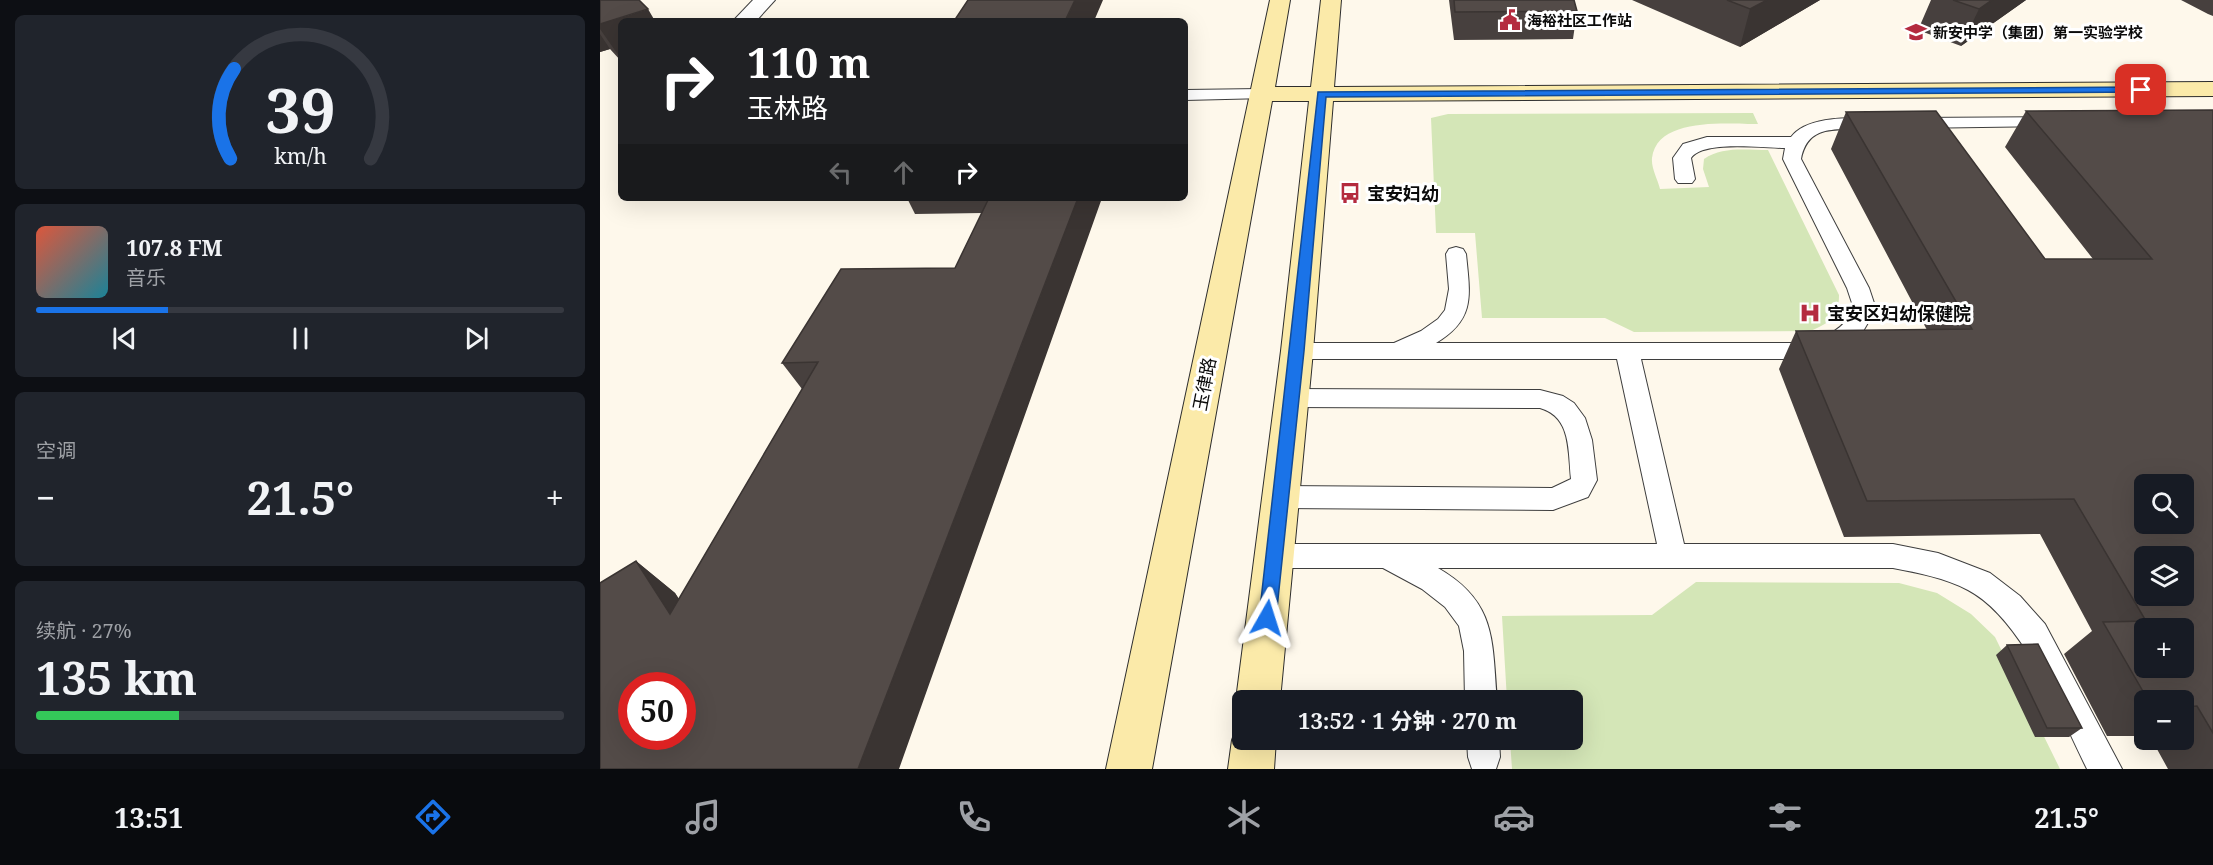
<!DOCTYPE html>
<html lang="zh">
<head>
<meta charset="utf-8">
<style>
  :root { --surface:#171b24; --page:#20242c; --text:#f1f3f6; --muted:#9ea1a6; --line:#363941; --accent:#1a73e8 }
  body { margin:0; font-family:"Noto Serif","Noto Sans SC",serif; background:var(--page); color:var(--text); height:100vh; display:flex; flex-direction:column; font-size:22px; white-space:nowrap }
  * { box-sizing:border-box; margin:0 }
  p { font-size:20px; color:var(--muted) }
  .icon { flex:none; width:33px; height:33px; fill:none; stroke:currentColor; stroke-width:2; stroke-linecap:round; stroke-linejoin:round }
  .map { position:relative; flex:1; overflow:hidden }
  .panel { display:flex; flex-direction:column; gap:15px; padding:15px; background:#0d0f14; width:600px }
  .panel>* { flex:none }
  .banner { position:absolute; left:18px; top:18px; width:570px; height:183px; border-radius:9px; box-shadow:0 6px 24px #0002; background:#202124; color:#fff; overflow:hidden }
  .buttons { position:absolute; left:1534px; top:474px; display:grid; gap:12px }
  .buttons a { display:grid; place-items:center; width:60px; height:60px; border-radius:9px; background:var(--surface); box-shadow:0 6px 24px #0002; font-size:30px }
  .speed { position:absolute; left:18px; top:672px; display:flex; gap:12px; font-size:30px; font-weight:700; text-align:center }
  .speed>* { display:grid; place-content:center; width:78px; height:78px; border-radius:50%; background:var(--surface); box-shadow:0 6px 24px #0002; line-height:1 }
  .speed .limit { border:9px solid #d22; background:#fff; color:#111 }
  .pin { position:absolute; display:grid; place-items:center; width:51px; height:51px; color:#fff; margin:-26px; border-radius:12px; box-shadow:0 3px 9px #0006 }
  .me { position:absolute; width:66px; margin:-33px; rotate:6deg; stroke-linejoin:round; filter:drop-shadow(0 0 4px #0008) }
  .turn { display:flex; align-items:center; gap:21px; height:126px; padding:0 30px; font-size:27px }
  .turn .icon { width:78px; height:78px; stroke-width:2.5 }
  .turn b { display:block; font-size:42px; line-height:51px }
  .lanes { display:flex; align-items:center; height:57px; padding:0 30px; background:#0003; justify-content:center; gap:30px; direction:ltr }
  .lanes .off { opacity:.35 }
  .big { font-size:45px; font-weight:700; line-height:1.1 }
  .panel .card { flex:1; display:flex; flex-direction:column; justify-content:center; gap:9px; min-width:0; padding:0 21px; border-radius:9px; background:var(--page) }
  .panel .dial { align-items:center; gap:0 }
  .dial svg { height:156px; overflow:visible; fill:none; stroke:var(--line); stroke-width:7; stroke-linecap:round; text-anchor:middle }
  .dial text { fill:var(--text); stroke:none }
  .song { display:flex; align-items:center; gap:18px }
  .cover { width:72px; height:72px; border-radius:9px; background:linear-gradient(135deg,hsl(10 70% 55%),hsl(190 70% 35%)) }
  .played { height:6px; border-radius:3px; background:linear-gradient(90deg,var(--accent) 25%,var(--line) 25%) }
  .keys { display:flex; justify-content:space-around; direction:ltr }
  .heat { display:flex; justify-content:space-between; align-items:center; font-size:33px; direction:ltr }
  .charge { height:9px; border-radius:4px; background:linear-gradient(90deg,#34c759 27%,var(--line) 0) }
  .trip { position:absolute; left:632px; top:690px; width:351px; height:60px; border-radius:9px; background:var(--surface); box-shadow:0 6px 24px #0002; font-weight:700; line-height:60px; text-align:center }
  .dock { display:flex; height:96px; justify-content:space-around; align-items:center; background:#090b0e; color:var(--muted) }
  .dock .icon { width:42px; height:42px }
  .dock .active { color:var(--accent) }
  .dock b { font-size:27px; color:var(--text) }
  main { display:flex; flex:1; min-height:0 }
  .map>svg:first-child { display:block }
</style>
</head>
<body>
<main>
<section class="panel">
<div class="card dial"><svg viewBox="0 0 100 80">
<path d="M14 69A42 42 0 1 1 86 69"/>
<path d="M14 69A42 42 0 0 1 16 23" stroke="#1a73e8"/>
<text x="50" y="56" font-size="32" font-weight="700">39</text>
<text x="50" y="72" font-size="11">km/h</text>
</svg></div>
<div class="card">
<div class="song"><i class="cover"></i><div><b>107.8 FM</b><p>音乐</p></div></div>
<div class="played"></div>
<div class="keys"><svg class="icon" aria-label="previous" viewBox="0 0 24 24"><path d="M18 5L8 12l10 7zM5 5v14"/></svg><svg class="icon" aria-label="pause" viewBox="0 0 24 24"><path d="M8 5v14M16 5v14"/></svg><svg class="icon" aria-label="next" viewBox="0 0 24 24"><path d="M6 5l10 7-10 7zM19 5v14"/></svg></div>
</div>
<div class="card"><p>空调</p>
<div class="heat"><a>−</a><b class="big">21.5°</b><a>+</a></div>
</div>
<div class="card"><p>续航 · 27%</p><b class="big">135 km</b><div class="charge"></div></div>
</section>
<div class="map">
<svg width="1613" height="769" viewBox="0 0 1613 769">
  <rect width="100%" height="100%" fill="#fef8eb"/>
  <path fill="#d4e6b7" d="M1153,113l5,11c-29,0 -101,-8 -106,34 -1,10 6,22 8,31l49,-2 -6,-18 1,-10c18,-13 43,-9 64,-9l71,145c0,23 -9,27 -28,36l-177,1 -29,-14h-123l-7,-85h-39l-5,-115 17,-4z
    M1096,582l203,1 38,10 34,21 24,23 65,132h-548l-2,-29h62v-40h-65l-5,-84 150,-1z"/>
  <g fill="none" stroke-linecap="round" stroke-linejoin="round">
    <defs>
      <path id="lane" d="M660,89l6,1 3,4 -3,4 -81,2v-10z
        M1452,117l6,1 3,4 -3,4 -146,2 -6,-1 -3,-4 3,-4 6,-1z
        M1272,118l6,1 3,4 -3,4c-29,7 -69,-10 -77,32l68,129 7,21 -14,24 -12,11 -45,15h-164l43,185h209l45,9 52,20 30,23 25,28 77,145h-35c-27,-54 -64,-150 -119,-179 -23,-12 -49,-17 -75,-22h-455c59,34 54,73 59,132h-32l-1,-49 -5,-25 -14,-19 -23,-18 -39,-21h-109l-10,-3 -4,-9 4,-9 10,-3h383l-40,-185h-320l-8,-2 -4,-6 4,-6 8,-2h97l27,-12 17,-12 7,-9 4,-21 -3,-35 3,-5 7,-2 7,2 3,5c4,41 10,65 -30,89h369c22,-6 38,-13 49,-34l-7,-21 -64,-129 2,-11c-21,0 -82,-8 -94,10l4,21 -3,4h-14l-3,-4 -2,-21 10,-14 24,-7h84c16,-21 57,-19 81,-19z
        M691,389l249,1 23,6 11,7 11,15 7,22 5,40 -9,17 -35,13 -272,-2 -9,-3 -4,-8 4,-8 9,-3 271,2 19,-9c-3,-27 1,-62 -31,-71l-249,-1 -9,-3 -3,-6 3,-6z
        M867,740h32l1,17 -4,12h-24l-4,-12z"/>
      <path id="street" d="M153,0h22l-19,21h-23z"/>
      <path id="secondary" d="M670,0h20l-15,87h36l10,-87h20l-7,87 879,-5v14l-880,5 -20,250 -33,349h-38v13l-6,-13 45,-349 28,-250h-37l-120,668h-46z
        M642,723v17h34l-2,29h-46l4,-29 6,-16z"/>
    </defs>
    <use href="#lane" stroke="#3e3e3e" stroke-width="2"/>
    <use href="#street" stroke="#3e3e3e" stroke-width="2"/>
    <use href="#secondary" stroke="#2d2d2d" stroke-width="2"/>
    <use href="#lane" fill="#fff" fill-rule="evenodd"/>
    <use href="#street" fill="#fff" fill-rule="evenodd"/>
    <use href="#secondary" fill="#fbeaa9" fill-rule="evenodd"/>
  </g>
  <path fill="#47403e" d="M0,0l21,21v40l-11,-12 -10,3z
    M849,0h125l3,11 -4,28 -119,1z
    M1032,0h188l-80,47z
    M1331,0h95l-65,46 -43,-16z
    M1581,0h32v16l-5,-2z
    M1613,110v659h-45l-16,-29h32v-40h-39v36h-38l-43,-82 28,-23 -52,-97 -196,3 -65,-168 17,-38 131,-1 -96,-181 15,-37 199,147h48l-88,-112 21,-36z
    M307,198h195l-502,571 36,-208 39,32 4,6 123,-210 -20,-26 173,-95 27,-55 -67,1z
    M1407,645l75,83 -13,9h-34l-39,-82z"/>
  <path fill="#3a3432" d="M475,0h28l-9,21h-29z
    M1167,0h53l-80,47 10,-38z
    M1392,0h34l-65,46 18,-37z
    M48,9l7,12h-34v38l-21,-30v-5z
    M0,34l10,15 -10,3z
    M478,198h24l-203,571h-41z
    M36,561l39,32 33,52 -38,-31z"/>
  <path fill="#534b48" stroke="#3a3432" stroke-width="1.5" fill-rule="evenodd" d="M0,0h39l9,9 -48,15z
    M368,0h107l-10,21h-111z
    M854,0h120l3,11 -122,1z
    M1127,0h40l-17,9z
    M1353,0h39l-13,9z
    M1613,110v623l-16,-27 -13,1v-7h-36l-45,-78 43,-1 -72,-122 -207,2 -71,-170 176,-2 -126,-217 90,-1 109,148h107l-126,-148zM1545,484h39v40h-39zM1545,556h39v40h-39zM1545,628h39v40h-39z
    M389,198h89l-220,571h-258v-186l36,-22 34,53 148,-252 -36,1 59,-94 114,-1zM32,686h50v50h-50z
    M1438,644l44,84h-35l-40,-83z"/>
  <path fill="#1a73e8" stroke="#114b97" stroke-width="1.5" d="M1541,87l5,3 -1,2 -819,5 -22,254 -28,267 -3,6 -6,2 -6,-2 -2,-6 59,-526z"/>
  <defs>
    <symbol id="civic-bare" viewBox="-9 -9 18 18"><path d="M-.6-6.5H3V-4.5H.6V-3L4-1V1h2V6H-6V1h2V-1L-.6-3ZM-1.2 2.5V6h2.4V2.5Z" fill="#b42b3f" stroke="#fff" stroke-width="2.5" paint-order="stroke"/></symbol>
    <symbol id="school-bare" viewBox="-9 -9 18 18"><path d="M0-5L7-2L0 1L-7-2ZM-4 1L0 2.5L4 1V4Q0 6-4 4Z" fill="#b42b3f" stroke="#fff" stroke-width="2.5" paint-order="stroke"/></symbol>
    <symbol id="bus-bare" viewBox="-9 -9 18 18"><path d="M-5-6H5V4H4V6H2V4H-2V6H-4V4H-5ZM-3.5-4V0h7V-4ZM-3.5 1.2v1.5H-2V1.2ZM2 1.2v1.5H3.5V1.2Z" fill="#b42b3f" stroke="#fff" stroke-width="2.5" paint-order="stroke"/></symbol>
    <symbol id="hospital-bare" viewBox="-9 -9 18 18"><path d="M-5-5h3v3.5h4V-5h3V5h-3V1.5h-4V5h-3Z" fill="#b42b3f" stroke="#fff" stroke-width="2.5" paint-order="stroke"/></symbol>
  </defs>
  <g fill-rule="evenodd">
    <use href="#civic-bare" x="895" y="5" width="30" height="30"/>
    <use href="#school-bare" x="1301" y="17" width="30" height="30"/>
    <use href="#bus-bare" x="735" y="178" width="30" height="30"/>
    <use href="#hospital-bare" x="1195" y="298" width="30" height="30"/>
  </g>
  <g text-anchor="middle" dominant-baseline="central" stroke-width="6" stroke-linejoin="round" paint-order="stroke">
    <g font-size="15" font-weight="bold" fill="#0b0b0b" stroke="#fff" text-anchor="start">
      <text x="927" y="20">海裕社区工作站</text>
      <text x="1333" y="32">新安中学（集团）第一实验学校</text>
    </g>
    <g font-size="18" font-weight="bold" fill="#0b0b0b" stroke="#fff" text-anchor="start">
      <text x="767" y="193">宝安妇幼</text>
      <text x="1227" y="313">宝安区妇幼保健院</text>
    </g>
    <g font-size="18" fill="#0b0b0b" stroke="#fff">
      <text transform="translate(604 384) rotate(-79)">玉律路</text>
    </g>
  </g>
</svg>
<div class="buttons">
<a><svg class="icon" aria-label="search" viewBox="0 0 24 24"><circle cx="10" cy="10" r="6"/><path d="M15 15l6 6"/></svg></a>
<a><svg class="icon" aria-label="layers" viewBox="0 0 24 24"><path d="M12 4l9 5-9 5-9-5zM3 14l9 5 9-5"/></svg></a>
<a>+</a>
<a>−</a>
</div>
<div class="speed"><div class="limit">50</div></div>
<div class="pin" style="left:1541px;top:90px;background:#d93025"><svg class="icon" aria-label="arrive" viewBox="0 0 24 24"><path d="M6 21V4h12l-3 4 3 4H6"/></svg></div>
<svg class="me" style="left:667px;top:618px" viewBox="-20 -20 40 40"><path d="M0-17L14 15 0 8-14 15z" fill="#1a73e8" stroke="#fff" stroke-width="4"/></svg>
<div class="trip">13:52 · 1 分钟 · 270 m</div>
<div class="banner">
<div class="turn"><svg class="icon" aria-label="right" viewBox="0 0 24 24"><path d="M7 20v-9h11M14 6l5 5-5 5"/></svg><div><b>110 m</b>玉林路</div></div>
<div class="lanes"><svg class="icon off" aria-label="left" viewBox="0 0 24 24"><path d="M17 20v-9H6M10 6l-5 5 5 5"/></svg><svg class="icon off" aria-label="ahead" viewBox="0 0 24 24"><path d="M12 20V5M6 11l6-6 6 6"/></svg><svg class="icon" aria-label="right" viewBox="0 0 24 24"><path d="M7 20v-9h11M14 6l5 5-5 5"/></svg></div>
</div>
</div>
</main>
<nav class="dock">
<b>13:51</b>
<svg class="icon active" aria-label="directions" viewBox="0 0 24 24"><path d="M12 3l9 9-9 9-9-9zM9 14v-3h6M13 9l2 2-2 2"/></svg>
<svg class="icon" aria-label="music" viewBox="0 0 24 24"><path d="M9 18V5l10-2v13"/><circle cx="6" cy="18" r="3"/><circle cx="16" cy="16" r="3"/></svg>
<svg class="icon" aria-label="phone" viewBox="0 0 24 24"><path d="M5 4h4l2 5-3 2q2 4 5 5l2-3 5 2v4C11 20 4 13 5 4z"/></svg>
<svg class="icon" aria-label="climate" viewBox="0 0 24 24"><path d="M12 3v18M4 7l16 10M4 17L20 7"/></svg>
<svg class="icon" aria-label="car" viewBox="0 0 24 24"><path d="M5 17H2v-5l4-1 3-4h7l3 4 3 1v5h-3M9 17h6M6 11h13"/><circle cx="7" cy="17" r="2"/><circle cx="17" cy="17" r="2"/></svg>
<svg class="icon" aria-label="filters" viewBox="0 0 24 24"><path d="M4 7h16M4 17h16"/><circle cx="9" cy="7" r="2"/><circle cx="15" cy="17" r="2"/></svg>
<b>21.5°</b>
</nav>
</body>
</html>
